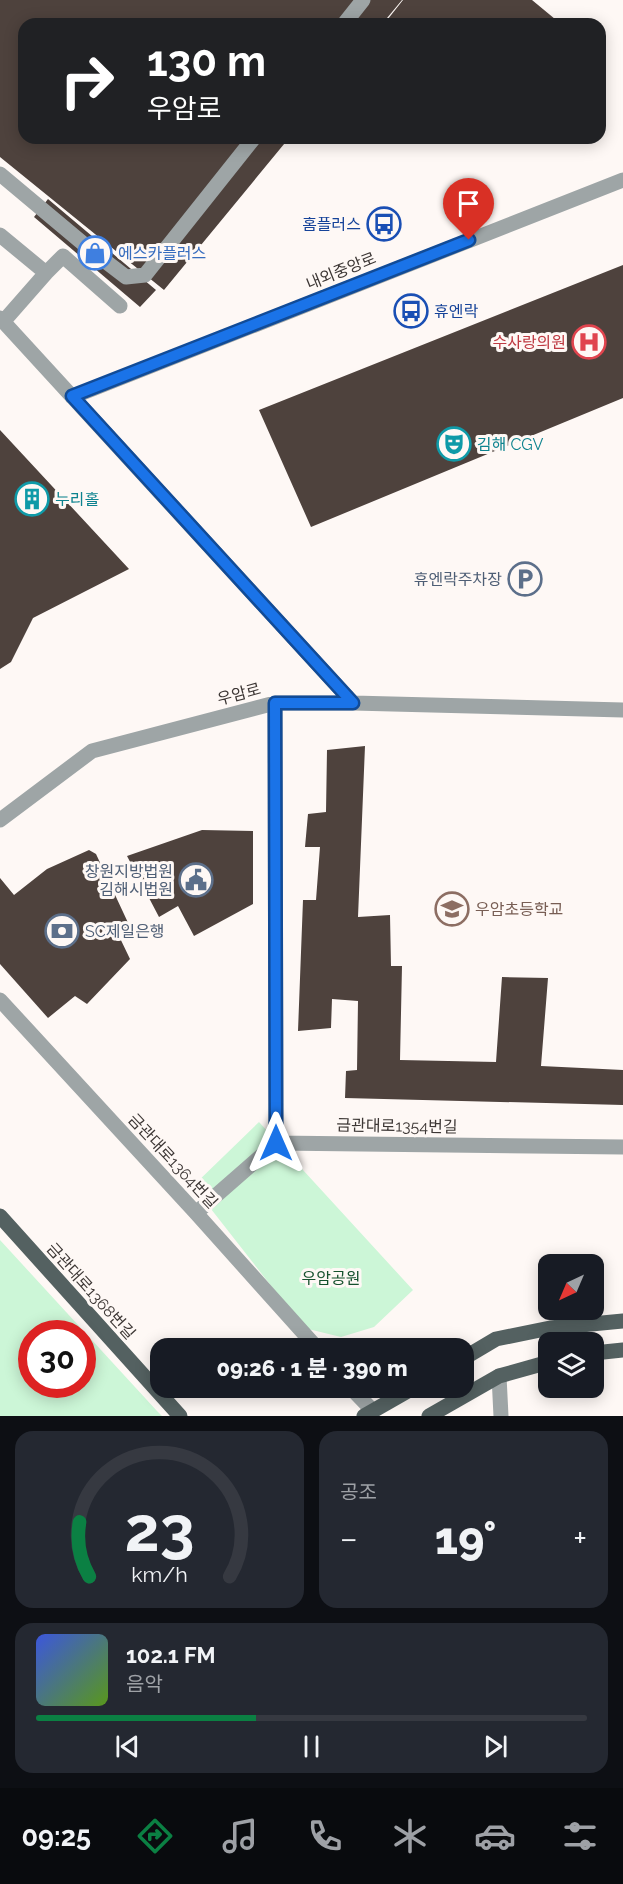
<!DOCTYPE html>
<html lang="ko">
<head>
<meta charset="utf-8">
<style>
  :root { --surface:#171b24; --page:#242831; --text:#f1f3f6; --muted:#9ea1a6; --line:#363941; --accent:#0b8043 }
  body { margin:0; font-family:Raleway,"Noto Sans KR",sans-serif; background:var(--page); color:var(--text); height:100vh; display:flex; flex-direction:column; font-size:22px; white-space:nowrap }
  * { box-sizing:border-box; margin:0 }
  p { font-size:20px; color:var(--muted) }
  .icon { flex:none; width:33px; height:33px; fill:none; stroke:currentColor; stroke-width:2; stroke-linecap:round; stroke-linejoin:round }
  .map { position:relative; height:1416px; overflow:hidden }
  .sheet { display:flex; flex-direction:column; gap:15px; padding:15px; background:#0d0f14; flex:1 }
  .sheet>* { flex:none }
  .banner { position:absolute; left:18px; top:18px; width:588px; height:126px; border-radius:18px; box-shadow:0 3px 15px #0003; background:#202124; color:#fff; overflow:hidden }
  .needle { width:39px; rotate:224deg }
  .controls { position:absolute; left:538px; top:1254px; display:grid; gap:12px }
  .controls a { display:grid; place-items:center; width:66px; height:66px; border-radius:12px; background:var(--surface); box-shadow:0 3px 15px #0003; font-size:30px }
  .speed { position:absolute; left:18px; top:1320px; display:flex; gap:12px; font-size:30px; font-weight:700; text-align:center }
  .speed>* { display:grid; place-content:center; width:78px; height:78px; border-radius:50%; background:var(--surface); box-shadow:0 3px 15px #0003; line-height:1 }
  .speed .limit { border:9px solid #d22; background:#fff; color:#111 }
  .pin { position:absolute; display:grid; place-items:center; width:51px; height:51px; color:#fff; margin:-62px -26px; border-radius:50% 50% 50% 0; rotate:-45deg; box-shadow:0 0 6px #0007 }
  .pin .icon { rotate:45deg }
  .me { position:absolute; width:66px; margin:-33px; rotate:0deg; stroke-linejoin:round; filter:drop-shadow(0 0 4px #0008) }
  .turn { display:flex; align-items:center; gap:21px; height:126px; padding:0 30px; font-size:27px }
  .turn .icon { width:78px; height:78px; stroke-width:2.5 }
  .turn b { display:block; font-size:42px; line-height:51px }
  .big { font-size:45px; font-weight:800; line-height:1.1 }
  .sheet .tile { flex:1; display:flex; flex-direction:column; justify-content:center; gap:9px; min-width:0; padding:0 21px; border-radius:18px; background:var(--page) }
  .sheet .dial { align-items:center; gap:0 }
  .dial svg { height:156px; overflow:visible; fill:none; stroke:var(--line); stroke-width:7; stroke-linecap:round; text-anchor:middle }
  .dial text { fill:var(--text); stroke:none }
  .song { display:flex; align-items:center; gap:18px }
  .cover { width:72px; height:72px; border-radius:9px; background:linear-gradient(135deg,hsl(230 70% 55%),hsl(90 70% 35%)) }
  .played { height:6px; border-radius:3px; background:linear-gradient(90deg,var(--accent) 40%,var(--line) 40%) }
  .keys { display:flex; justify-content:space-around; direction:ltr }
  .heat { display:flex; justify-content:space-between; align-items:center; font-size:33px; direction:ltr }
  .sheet .tiles { flex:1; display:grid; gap:15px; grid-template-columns:1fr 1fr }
  .tile:last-child { grid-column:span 2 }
  .trip { position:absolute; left:150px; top:1338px; width:324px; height:60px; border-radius:18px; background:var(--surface); box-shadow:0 3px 15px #0003; font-weight:800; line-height:60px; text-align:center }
  .menu { display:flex; height:96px; justify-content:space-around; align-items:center; background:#090b0e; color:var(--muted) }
  .menu .icon { width:42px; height:42px }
  .menu .on { color:var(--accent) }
  .menu b { font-size:27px; color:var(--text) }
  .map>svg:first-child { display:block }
</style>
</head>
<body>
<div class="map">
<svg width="623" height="1416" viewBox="0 0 623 1416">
  <rect width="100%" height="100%" fill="#fef8f5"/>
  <path fill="#ccf6d7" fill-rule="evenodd" d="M259,1122l154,168 -39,37 -33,10 -37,-9 -111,-142z
    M0,1240l157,171 5,5h-162zM32,1334h50v50h-50z"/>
  <path fill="#4e423d" d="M0,0h402l-20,24h-358v114h265l-125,152 -164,-133z
    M403,0h129l29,24h-166l-7,-5z
    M48,199l108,91 -16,17 -106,-90z
    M623,265v133l-312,129 -52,-117z
    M0,430l129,139 -96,49 -22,44 -11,7z
    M365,746l-7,171 32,-2 1,51h11l-2,94 96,2 6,-85 46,1 -7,88 82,4v35l-278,-7 1,-27 11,-1 1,-69 -26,-2 -1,29 -33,3 5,-131h13l4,-53h-15l3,-33 18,-2 1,-62z
    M202,830l51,1v73l-59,32 -16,-30 -19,11 -32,-61z
    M89,850l7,4 34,73 -12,7 12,25 -43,45 -12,-8 -27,22 -48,-54v-86l14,17 33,-26z"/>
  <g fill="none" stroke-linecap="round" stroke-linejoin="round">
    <path stroke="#9ea5a6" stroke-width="15" d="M344,24l19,-24
      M0,174l92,77 34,26 19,-2 109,-137
      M0,235l46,38 -43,49
      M46,273l17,-17 57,50
      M0,318l353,385
      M72,397l551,-217
      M275,703l1,440
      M0,820l92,-69 183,-48h78l270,7
      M0,1000l196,213 121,135
      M196,1213l80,-70 347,4
      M499,1376l2,40
      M351,1388l22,23"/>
    <path stroke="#546161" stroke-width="15" d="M0,1216l180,200
      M594,1353l29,-3
      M464,1358l32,-19 54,-11 73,-7
      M364,1416l49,-28
      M429,1416l70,-40 50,-14"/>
  </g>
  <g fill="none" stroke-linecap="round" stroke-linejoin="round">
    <defs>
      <path id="route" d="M276,1143l-1,-440h78l-281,-307 397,-156"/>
    </defs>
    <use href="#route" stroke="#114b97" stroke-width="15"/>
    <use href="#route" stroke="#1a73e8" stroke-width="10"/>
  </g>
  <defs>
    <symbol id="bus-ring" viewBox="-11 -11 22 22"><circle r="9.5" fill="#fef8f5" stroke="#1a4fb4" stroke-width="1.5"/><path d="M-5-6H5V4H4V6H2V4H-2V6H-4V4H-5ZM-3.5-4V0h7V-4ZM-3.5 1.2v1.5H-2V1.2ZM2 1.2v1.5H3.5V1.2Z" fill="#1a4fb4"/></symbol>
    <symbol id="shop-ring" viewBox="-11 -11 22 22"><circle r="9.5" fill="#fef8f5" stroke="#3f7fe0" stroke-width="1.5"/><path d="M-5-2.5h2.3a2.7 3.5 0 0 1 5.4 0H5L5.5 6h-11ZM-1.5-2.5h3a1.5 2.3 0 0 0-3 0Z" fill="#3f7fe0"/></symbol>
    <symbol id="hospital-ring" viewBox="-11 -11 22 22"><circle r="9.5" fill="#fef8f5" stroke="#e0444e" stroke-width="1.5"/><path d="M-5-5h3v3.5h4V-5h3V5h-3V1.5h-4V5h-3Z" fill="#e0444e"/></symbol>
    <symbol id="theatre-ring" viewBox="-11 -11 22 22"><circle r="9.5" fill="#fef8f5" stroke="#0f9aa8" stroke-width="1.5"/><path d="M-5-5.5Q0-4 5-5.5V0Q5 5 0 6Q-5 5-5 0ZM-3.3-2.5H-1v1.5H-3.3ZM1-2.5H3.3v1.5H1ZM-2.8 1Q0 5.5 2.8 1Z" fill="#0f9aa8"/></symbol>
    <symbol id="building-ring" viewBox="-11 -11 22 22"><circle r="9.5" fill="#fef8f5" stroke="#0f9aa8" stroke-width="1.5"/><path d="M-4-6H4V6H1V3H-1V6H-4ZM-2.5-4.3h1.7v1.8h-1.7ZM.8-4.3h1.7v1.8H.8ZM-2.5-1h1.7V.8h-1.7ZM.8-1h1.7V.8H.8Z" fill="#0f9aa8"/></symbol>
    <symbol id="parking-ring" viewBox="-11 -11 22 22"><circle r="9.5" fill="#fef8f5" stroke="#5c6f8a" stroke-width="1.5"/><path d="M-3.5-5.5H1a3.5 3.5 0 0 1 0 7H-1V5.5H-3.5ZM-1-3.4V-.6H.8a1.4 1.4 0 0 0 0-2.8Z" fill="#5c6f8a"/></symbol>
    <symbol id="civic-ring" viewBox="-11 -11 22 22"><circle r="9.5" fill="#fef8f5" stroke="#5c6f8a" stroke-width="1.5"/><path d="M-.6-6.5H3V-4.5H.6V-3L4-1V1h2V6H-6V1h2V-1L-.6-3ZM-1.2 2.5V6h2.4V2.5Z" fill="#5c6f8a"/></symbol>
    <symbol id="school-ring" viewBox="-11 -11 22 22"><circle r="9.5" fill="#fef8f5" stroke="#8d6e63" stroke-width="1.5"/><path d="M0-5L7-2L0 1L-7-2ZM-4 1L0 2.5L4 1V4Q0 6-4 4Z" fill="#8d6e63"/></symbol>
    <symbol id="bank-ring" viewBox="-11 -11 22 22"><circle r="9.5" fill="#fef8f5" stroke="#5c6f8a" stroke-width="1.5"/><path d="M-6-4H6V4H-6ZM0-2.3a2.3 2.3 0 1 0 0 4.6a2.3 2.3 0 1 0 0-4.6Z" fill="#5c6f8a"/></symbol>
  </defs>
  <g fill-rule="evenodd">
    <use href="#bus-ring" x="365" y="205" width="38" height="38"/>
    <use href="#shop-ring" x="76" y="234" width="38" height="38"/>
    <use href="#bus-ring" x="392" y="292" width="38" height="38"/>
    <use href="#hospital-ring" x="570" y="323" width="38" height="38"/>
    <use href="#theatre-ring" x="435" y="425" width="38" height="38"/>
    <use href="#building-ring" x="13" y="480" width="38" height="38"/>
    <use href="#parking-ring" x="506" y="560" width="38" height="38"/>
    <use href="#civic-ring" x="177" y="861" width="38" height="38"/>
    <use href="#school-ring" x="433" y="890" width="38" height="38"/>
    <use href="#bank-ring" x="43" y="912" width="38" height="38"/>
  </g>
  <g text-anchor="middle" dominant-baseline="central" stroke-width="6" stroke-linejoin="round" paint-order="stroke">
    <g font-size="16" fill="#164399" stroke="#fef8f5" text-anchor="end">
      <text x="361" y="224">홈플러스</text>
      <text x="434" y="311" text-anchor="start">휴엔락</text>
    </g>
    <g font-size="16" fill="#366cbe" stroke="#fef8f5" text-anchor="start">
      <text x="118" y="253">에스카플러스</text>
    </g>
    <g font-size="16" fill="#3d3735" stroke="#fef8f5">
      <text transform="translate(341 271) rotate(-22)">내외중앙로</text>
      <text transform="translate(239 694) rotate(-15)">우암로</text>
      <text transform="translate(397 1126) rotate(1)">금관대로1354번길</text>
      <text transform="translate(173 1161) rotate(47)">금관대로1364번길</text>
      <text transform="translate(91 1291) rotate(48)">금관대로1368번길</text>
    </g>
    <g font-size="16" fill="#be3a42" stroke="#fef8f5" text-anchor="end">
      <text x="566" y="342">수사랑의원</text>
    </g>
    <g font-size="16" fill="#0d838f" stroke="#fef8f5" text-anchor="start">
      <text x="477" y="444">김해 CGV</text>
      <text x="55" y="499">누리홀</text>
    </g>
    <g font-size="16" fill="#4e5e75" stroke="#fef8f5" text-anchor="end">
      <text x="502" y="579">휴엔락주차장</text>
      <text x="173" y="871">창원지방법원<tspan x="173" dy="18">김해시법원</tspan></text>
      <text x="85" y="931" text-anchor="start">SC제일은행</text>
    </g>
    <g font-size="16" fill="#785e54" stroke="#fef8f5" text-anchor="start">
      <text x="475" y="909">우암초등학교</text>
    </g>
    <g font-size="16" fill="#15512d" stroke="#fef8f5">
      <text x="331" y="1278">우암공원</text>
    </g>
  </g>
</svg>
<div class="controls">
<a><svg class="needle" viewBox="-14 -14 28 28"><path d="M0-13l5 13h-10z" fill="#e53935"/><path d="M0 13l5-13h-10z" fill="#9ea1a6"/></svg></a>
<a><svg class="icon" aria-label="layers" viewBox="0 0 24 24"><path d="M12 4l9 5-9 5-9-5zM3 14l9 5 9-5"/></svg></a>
</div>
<div class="speed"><div class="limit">30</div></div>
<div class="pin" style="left:469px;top:240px;background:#d93025"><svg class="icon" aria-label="arrive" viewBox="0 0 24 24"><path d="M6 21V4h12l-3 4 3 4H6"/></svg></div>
<svg class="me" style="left:276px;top:1143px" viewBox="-20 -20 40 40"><path d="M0-17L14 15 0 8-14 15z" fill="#1a73e8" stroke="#fff" stroke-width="4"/></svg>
<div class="trip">09:26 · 1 분 · 390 m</div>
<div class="banner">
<div class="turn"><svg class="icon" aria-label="right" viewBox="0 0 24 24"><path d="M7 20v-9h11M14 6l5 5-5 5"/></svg><div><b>130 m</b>우암로</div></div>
</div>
</div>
<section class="sheet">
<div class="tiles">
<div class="tile dial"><svg viewBox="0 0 100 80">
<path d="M14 69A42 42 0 1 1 86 69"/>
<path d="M14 69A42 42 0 0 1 9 41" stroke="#0b8043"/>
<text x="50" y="56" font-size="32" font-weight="700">23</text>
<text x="50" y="72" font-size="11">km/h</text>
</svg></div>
<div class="tile"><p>공조</p>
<div class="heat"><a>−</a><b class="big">19°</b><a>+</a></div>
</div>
<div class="tile">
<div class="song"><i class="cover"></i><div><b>102.1 FM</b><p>음악</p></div></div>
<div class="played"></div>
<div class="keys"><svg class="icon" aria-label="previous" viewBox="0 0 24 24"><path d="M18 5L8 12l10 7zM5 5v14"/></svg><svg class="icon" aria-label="pause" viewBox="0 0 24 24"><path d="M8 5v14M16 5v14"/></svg><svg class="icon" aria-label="next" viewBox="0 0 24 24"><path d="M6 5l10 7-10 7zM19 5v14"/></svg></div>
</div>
</div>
</section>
<nav class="menu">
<b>09:25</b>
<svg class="icon on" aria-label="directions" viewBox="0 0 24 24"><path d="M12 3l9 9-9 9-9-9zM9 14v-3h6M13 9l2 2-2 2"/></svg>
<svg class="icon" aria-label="music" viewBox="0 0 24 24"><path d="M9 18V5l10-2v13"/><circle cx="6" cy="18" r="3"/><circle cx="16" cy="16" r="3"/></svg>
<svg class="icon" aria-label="phone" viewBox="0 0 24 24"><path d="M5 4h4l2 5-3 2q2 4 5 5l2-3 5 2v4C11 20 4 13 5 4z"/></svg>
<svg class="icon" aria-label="climate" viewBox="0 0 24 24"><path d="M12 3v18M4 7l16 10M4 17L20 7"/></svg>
<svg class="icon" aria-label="car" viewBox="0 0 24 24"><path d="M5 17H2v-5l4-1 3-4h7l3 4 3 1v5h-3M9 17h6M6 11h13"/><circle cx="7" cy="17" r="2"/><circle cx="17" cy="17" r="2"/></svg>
<svg class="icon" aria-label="filters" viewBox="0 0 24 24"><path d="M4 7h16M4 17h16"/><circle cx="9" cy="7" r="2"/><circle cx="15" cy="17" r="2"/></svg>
</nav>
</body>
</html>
